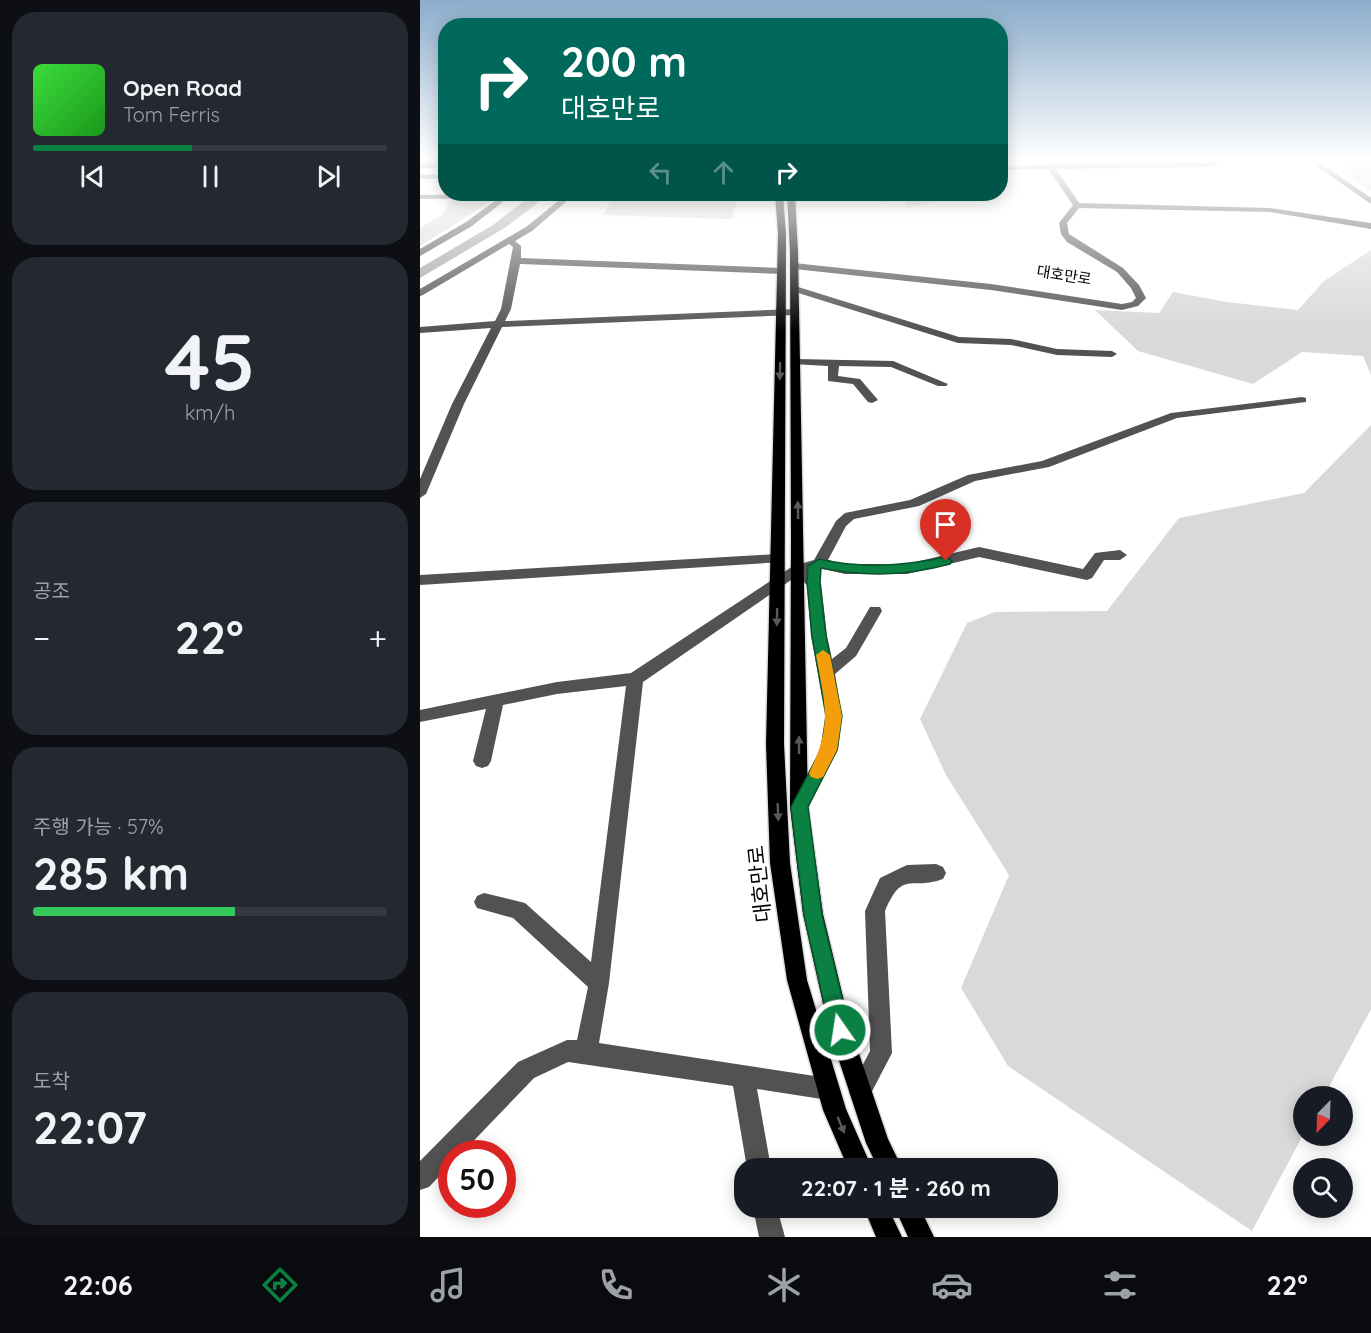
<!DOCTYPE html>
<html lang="ko">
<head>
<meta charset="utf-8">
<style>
  :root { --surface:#171b24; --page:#242831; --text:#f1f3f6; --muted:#9ea1a6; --line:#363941; --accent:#0b8043 }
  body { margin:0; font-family:Quicksand,"Noto Sans KR",sans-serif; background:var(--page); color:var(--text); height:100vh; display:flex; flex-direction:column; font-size:22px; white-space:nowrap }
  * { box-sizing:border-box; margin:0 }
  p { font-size:20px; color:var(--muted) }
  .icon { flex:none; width:33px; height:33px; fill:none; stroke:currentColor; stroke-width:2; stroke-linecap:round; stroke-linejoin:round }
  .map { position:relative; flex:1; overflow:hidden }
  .side { display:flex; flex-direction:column; gap:12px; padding:12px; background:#0d0f14; width:420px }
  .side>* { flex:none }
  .top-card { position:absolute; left:18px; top:18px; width:570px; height:183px; border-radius:24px; box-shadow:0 3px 15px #0003; background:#00695c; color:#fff; overflow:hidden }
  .needle { width:39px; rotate:203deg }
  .buttons { position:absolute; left:873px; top:1086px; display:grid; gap:12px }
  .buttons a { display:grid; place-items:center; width:60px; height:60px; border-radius:50%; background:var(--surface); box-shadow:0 3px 15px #0003; font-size:30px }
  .speed { position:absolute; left:18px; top:1140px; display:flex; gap:12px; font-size:30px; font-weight:700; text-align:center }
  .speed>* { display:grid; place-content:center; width:78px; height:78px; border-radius:50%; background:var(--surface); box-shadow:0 3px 15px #0003; line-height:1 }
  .speed .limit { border:9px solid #d22; background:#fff; color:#111 }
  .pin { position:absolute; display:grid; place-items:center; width:51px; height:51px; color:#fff; margin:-62px -26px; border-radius:50% 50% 50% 0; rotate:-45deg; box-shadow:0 0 6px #0007 }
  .pin .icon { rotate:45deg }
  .me { position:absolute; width:66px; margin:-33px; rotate:347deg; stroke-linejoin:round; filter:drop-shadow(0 0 4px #0008) }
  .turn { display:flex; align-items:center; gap:21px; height:126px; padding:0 24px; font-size:27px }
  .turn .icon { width:78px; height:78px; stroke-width:2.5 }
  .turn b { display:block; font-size:42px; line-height:51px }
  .lanes { display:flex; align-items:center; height:57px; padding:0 24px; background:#0003; justify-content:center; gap:30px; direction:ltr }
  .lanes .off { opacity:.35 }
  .big { font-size:45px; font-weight:700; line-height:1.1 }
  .side .tile { flex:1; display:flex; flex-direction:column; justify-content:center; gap:9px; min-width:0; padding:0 21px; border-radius:24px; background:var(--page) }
  .side .dial { align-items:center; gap:0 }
  .dial b { font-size:78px; line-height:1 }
  .song { display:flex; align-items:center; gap:18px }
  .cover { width:72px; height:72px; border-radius:9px; background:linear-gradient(135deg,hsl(120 70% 55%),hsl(120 70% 35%)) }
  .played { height:6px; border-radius:3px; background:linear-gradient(90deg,var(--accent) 45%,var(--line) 45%) }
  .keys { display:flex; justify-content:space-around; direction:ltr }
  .heat { display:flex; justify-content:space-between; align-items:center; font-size:33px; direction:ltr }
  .charge { height:9px; border-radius:4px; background:linear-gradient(90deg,#34c759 57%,var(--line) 0) }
  .trip { position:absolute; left:314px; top:1158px; width:324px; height:60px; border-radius:24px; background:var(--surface); box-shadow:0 3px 15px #0003; font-weight:700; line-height:60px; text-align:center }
  .menu { display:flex; height:96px; justify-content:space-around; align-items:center; background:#090b0e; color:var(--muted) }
  .menu .icon { width:42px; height:42px }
  .menu .current { color:var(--accent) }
  .menu b { font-size:27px; color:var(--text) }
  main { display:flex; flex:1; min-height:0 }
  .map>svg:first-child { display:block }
</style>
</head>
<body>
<main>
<section class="side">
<div class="tile">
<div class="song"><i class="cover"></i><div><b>Open Road</b><p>Tom Ferris</p></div></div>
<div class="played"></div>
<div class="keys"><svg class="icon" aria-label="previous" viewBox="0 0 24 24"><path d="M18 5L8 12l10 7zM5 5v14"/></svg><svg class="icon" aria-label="pause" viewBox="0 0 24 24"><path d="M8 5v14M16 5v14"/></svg><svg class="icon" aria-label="next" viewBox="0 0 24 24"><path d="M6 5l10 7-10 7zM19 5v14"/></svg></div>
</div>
<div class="tile dial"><b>45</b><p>km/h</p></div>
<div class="tile"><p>공조</p>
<div class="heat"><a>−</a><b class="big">22°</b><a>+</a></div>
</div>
<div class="tile"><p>주행 가능 · 57%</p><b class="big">285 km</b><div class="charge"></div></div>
<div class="tile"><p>도착</p><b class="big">22:07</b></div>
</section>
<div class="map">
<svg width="951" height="1237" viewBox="0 0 951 1237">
  <rect width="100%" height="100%" fill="#fff"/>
  <path fill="#d9d9d9" d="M927,160h24v31l-28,-19z
    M194,194h125l-8,25 -128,-4z
    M469,194h57l2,4 -41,10 -3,-8 -23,2 -8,-4z
    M51,198l22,2 -73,46v-18l22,-13 8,-15z
    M951,250v125l-8,-19 -61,-4 -49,32 -115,-33 -43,-41 64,3 14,-21 54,10 71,8 26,-29z
    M951,425v584l-47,87h-20l-1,39 -51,96 -244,-165 -47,-78 48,-113 -63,-100 -26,-56 47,-96 28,-11 112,-1 72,-93 125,-25z"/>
  <path fill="#a0a0a0" d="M113,194h16l-43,33 -86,51v-10l73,-43z"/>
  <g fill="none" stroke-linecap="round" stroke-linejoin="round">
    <defs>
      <path id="major" d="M355,194h8l3,40 -2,510 6,119 17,117 39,129 26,59h-24l-25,-58 -36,-130 -17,-117 -4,-119 12,-510z
        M367,194h8l3,58 10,555 15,107 28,116 37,109 14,29h-24l-12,-25 -37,-113 -26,-116 -13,-107 1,-268 -1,-287z
        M444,1208h24l14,29h-26z
        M475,1208h25l14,29h-26z"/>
      <path id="highway" d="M26,161v6l-26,1v-6z"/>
    </defs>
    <use href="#major" stroke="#dbdbdb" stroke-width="3"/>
    <use href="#highway" stroke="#dbdbdb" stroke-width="3"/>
    <path fill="#525252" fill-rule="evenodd" d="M705,160l85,3 5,-3h9l-12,7 -156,2 23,34 191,5 101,15v6l-101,-17 -191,-4 -12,15 2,11 54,34 16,17 7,13 -8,8 -16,4 -131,-20 -197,-21 -5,-3 5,-3 197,21 131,20 10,-2 4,-4 -5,-10 -14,-16 -50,-30 -6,-8 -2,-11 14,-18 -25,-36 -48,1v-4l127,-4z
      M888,160h8l55,38v6z
      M26,174v4l-26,1v-4z
      M93,194l-41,32 -52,30v-7l46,-27 33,-24 -79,1v-4z
      M147,194h8l-43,37 -17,10 6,5v12l260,10 5,3 -5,3 -261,-10 -9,45 -6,12 290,-12 5,3 -5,3 -293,12 -38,77 -38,90 -6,4v-19l32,-75 39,-76 -71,5v-6l75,-6 6,-12 12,-62 -4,-3 -86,51 -3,1v-7l106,-62z
      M375,286l164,51 52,2 46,10 55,2 5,3 -5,3 -55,-2 -46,-10 -53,-2 -166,-52 -2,-2z
      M376,359l97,2 55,23 -2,2h-8l-47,-19 -52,-1 -1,10 22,3 18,21 -6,3 -4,-1 -15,-18 -25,-3v-15l-36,-2v-4z
      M882,397l4,1v4l-129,16 -128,49 -74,14 -56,25 -65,13 -8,7 -18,34 17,4h62l72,-17 104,22 12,-16 25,-3 7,5 -7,5h-16l-12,18 -5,2 -108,-23 -72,17h-62l-26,-6 -10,3 12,12 6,53 5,23 14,-11 24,-41h10l2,4 -26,45 -21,18 7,42 -4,34 -33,62 -6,3 -6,-3 -3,-5 30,-57 6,-34 -15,-80 -4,-51 -10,-9 -154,106 -34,301 -10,60 229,35 8,3 3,8 -3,8 -8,3 -71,-11 14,79h-24l-14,-82 -165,-24 -34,16 -73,76h-9v9l-23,24 -9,3v-29l98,-99 49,-22h10l11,-53 -75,-69 -36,-10 -3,-6 3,-6 7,-3 41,10 66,59 35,-276 -69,8 -54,11 -12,56 -3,5 -6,2 -6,-2 -3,-5 13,-52 -66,13v-12l137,-28 74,-9 162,-107 21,-6 22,-39 9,-8 65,-13 58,-25 74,-14 129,-48z
      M357,554l5,2 2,3 -2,3 -362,23v-10z
      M516,864l7,3 3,6 -3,6c-33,12 -40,-10 -58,32l7,142 -24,46 -8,3 -8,-3 -3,-8 21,-40 -5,-140 15,-33 27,-13z
      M333,1208h24l8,29h-26z"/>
    <use href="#major" fill="#000" fill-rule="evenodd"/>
    <use href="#highway" fill="#000" fill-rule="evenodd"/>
  </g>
  <defs><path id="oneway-solid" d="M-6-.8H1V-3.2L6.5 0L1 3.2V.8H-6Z" transform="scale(1.5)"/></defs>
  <g fill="#595959">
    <use href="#oneway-solid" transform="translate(360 371) rotate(91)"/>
    <use href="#oneway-solid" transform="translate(378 510) rotate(-91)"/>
    <use href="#oneway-solid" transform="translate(357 617) rotate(91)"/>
    <use href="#oneway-solid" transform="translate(379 745) rotate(-90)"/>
    <use href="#oneway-solid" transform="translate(358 812) rotate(88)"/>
    <use href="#oneway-solid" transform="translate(421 1125) rotate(67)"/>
  </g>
  <linearGradient id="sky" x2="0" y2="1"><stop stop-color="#8baccb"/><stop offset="0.48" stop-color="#fff"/><stop offset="1" stop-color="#fff" stop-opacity="0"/></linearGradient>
  <rect width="951" height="333" fill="url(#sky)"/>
  <path fill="#0b8043" stroke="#07532c" stroke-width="1.5" d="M526,557l6,4 -2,3c-45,12 -84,13 -129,4l-1,15 6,53 16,80 -5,34 -29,57 14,108 28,115 -3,7 -7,3 -7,-3 -3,-7 -26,-115 -13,-108 30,-57 5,-34 -14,-80 -5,-53 1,-17 11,-7c43,10 84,7 127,-2z"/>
  <path fill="#f59e0b" d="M403,650l7,5 12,61 -5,34 -14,27 -6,2 -6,-2 -2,-4c24,-48 16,-68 7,-118z"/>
  <g text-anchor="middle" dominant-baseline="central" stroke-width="4.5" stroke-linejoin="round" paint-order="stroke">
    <g font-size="15" fill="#000" stroke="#fff">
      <text transform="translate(644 275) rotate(9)">대호만로</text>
    </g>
    <g font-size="21" fill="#000" stroke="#fff">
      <text transform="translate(339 884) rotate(-96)">대호만로</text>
    </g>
  </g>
</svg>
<div class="buttons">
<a><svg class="needle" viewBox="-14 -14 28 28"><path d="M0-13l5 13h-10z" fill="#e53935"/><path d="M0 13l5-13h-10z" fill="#9ea1a6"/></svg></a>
<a><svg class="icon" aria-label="search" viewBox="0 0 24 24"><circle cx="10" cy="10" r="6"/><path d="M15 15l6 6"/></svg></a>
</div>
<div class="speed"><div class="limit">50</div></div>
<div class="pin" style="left:526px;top:561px;background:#d93025"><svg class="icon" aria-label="arrive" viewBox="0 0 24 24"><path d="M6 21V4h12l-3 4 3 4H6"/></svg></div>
<svg class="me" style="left:420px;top:1030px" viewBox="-20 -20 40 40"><circle r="17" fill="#0b8043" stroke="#fff" stroke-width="3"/><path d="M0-11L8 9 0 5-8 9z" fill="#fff"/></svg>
<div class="trip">22:07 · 1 분 · 260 m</div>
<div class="top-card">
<div class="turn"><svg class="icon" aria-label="right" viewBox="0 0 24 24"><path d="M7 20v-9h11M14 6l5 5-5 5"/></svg><div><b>200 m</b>대호만로</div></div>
<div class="lanes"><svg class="icon off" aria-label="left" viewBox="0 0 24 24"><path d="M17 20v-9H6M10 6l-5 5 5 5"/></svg><svg class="icon off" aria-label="ahead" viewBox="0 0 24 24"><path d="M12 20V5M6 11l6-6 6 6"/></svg><svg class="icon" aria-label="right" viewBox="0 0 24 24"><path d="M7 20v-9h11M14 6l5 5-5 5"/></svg></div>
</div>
</div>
</main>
<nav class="menu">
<b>22:06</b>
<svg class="icon current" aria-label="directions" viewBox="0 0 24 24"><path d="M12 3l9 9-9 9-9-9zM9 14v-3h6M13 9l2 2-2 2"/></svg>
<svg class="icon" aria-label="music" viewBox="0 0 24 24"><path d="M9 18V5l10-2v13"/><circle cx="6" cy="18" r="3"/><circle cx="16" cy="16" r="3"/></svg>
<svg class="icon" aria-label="phone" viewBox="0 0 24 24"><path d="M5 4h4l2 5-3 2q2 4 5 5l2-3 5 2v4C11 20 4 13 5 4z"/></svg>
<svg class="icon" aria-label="climate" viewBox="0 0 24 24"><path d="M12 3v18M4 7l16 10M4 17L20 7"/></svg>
<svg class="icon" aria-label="car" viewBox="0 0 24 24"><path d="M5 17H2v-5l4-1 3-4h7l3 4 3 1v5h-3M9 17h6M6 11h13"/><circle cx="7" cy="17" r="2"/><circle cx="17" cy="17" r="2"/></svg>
<svg class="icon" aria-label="filters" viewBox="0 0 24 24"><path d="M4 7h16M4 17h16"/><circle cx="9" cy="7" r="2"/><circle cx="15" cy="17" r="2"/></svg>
<b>22°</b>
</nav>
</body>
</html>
